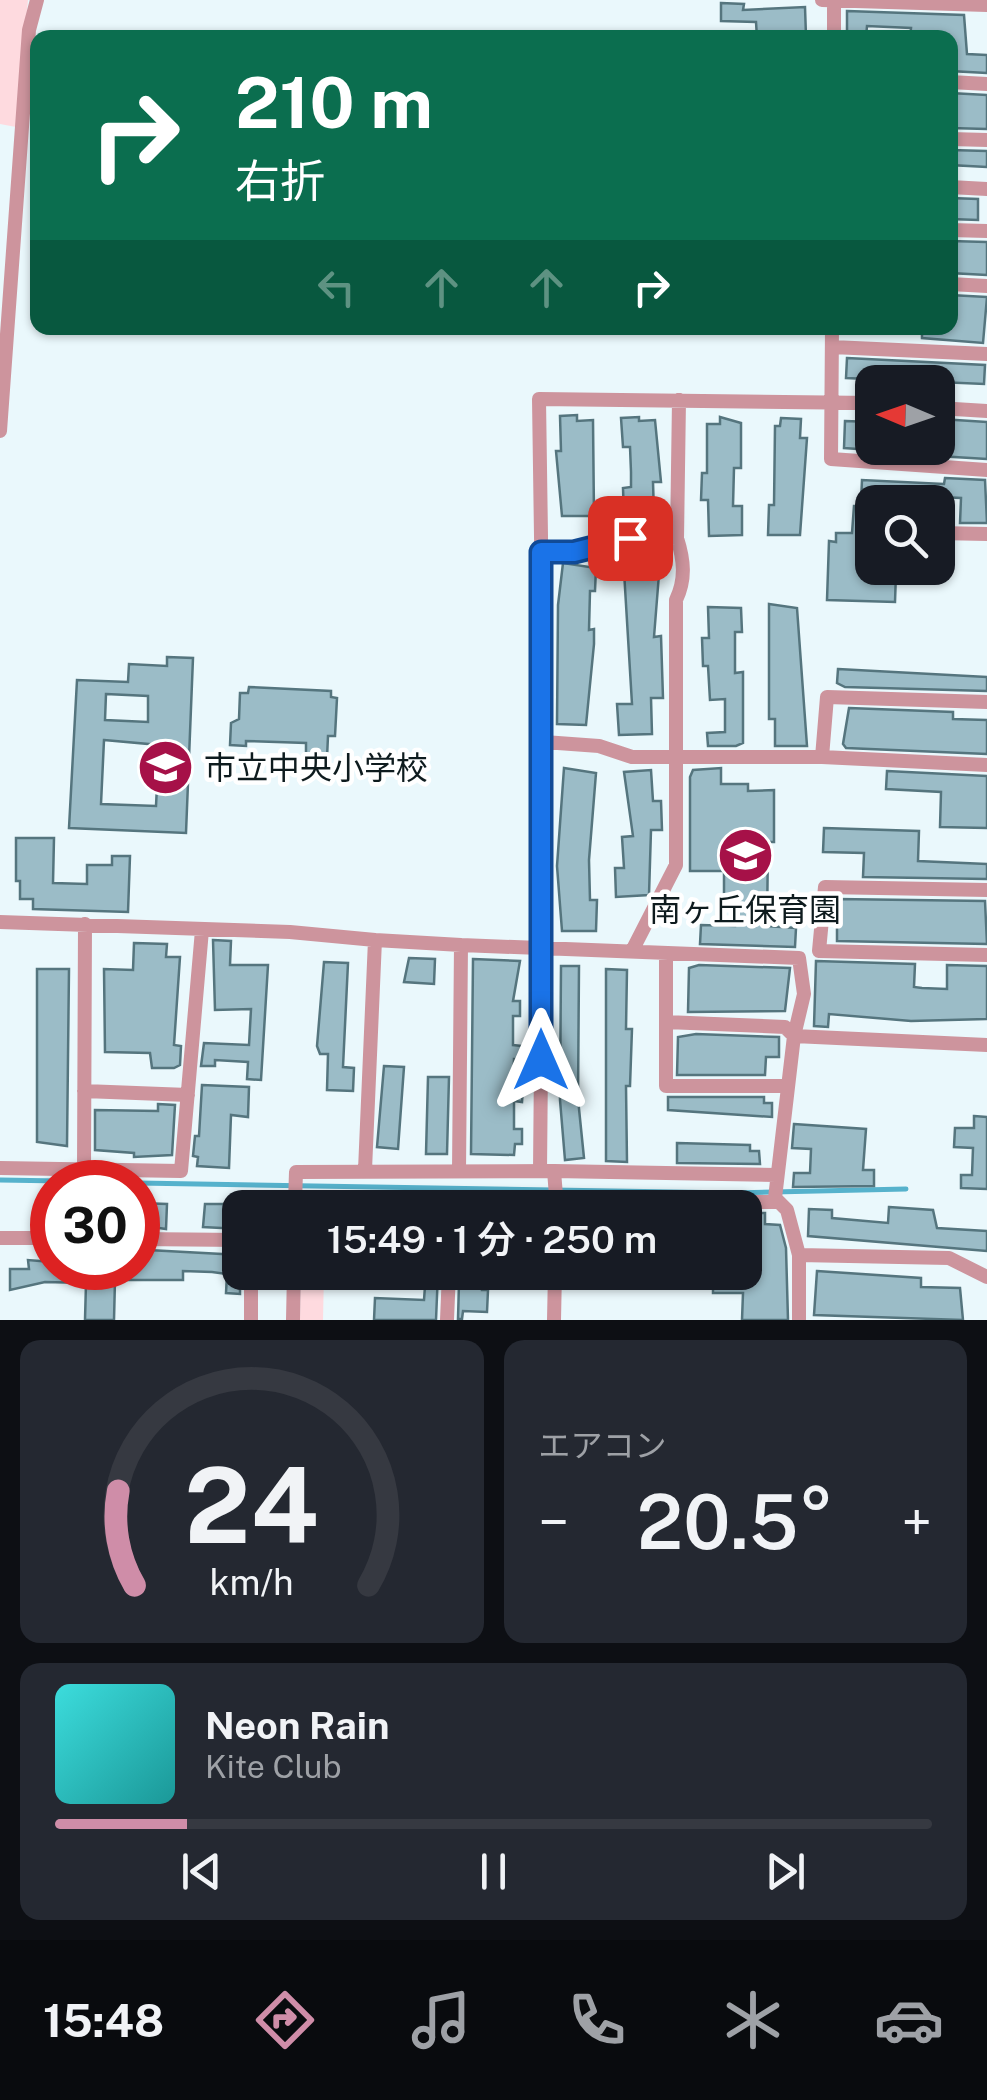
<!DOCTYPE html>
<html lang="ja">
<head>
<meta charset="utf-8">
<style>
  :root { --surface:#171b24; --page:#242831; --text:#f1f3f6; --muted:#9ea1a6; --line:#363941; --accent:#cf8da8 }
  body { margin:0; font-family:"Public Sans","Noto Sans JP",sans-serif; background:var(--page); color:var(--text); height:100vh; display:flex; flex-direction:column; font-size:38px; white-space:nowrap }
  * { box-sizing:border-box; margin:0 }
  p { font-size:32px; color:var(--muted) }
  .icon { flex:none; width:55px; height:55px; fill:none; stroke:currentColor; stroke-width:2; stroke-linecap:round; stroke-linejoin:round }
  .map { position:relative; height:1320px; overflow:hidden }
  .drawer { display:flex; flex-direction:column; gap:20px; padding:20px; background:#0d0f14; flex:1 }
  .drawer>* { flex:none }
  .top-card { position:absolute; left:30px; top:30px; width:928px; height:305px; border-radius:20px; box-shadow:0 2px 8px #0004; background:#0b6e4f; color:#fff; overflow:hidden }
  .needle { width:65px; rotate:272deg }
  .tools { position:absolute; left:855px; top:365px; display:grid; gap:20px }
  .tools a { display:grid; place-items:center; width:100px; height:100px; border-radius:20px; background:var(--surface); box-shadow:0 2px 8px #0004; font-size:50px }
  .speed { position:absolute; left:30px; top:1160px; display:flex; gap:20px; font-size:50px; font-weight:700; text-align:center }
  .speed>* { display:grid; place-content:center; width:130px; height:130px; border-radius:50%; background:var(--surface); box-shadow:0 2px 8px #0004; line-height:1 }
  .speed .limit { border:15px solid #d22; background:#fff; color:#111 }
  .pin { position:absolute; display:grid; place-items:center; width:85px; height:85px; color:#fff; margin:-42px; border-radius:20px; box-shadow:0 5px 15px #0006 }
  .me { position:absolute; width:110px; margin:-55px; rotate:0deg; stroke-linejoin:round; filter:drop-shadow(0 0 8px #0008) }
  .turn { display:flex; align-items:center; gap:35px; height:210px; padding:0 40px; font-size:45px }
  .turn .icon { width:130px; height:130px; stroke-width:2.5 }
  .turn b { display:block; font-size:70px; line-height:85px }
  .lanes { display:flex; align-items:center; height:95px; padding:0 40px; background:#0003; justify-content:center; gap:50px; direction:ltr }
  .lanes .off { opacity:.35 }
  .big { font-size:75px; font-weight:600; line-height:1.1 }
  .drawer .tile { flex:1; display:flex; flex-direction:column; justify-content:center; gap:15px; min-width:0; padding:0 35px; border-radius:20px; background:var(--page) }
  .drawer .dial { align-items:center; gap:0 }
  .dial svg { height:260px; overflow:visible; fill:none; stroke:var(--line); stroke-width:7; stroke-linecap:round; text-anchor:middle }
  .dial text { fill:var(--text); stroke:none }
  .song { display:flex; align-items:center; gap:30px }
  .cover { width:120px; height:120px; border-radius:15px; background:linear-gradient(135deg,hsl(180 70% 55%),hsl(180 70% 35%)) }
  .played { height:10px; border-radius:5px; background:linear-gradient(90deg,var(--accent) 15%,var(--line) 15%) }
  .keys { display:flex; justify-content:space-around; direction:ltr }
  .heat { display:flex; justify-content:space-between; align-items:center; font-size:55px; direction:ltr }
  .drawer .tiles { flex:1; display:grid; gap:20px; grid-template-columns:1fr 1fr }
  .tile:last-child { grid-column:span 2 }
  .trip { position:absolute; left:222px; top:1190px; width:540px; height:100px; border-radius:20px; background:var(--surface); box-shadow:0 2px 8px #0004; font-weight:600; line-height:100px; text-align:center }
  .tab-bar { display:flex; height:160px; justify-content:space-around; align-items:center; background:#090b0e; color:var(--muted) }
  .tab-bar .icon { width:70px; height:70px }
  .tab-bar .active { color:var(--accent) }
  .tab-bar b { font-size:45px; color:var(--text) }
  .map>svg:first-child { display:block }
</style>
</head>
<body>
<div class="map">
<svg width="987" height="1320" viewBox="0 0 987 1320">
  <rect width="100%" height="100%" fill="#eaf8fc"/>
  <path fill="#fedadf" d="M0,0h28l-12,127 -16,-3z
    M301,1273h23l-1,47h-23z"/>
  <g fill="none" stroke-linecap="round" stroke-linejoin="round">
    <path stroke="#56b2cc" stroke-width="5" d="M0,1180l121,2
      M138,1183l596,10 172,-4"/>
  </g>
  <path fill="#9bbcc7" stroke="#55757e" stroke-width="2.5" fill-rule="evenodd" d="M721,3l23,1 -1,6 62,-3 1,29 -49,2 -1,-16 -35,-1z
    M847,11l117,4 3,39 20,1v18l-37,-2v-33h-40l1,-10 -44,-2 -1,12h-19z
    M950,93l37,2v34l-37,-1z
    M950,150l37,1v16l-37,-2z
    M950,198l28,1v21l-28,-1z
    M950,241l37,1v33l-37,-2z
    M950,295l37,2 -4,46 -61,-5v-10h28z
    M847,358l138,7 -1,19 -138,-6z
    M577,415v6l16,-1 1,96h-32l-6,-65h5l-1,-35z
    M639,417v4l16,-1 6,62h-8l1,32 -30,2 -1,-28 8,-1v-15l-1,-25h-7l-2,-29z
    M720,417l21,6v45h-7l-1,38h9v29l-33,1 -1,-36h-7l1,-27h5v-49h13z
    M781,418l20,1 -1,19h7l-7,97h-32l1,-30h5l1,-79h5z
    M940,419l47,3v37l-49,-3z
    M845,421l27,1v28l-28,-2z
    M945,478l40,2 2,43h-27l1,-25 -87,-4v8h-13l1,-22 82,4z
    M854,506l18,1v61h16l-1,5h9l-1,29 -68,-2 2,-59 7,1v-9h16z
    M563,563l33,5 -1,23h-5l-1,39 5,-1v15l-8,81 -29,-1 1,-119z
    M624,571l35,3 -5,63 7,-1 2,62h-12l1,36 -33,1 -2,-31h15z
    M769,604l28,4 10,138h-32v-27h-6z
    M708,607l33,1 1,24h-7v41l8,-1v71l-7,3h-28l-1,-13 18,-1v-33l-15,1 -2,-34h-5l-1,-28h7z
    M167,657l26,1 -7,175 -117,-5 8,-148 51,2 1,-18 38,2zM106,694l42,2v26l-43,-2zM104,740l55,5 -3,61 -55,-2z
    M838,669l149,8v14l-142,-4 -8,-4z
    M249,687l82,4v6l6,1 -2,38h-7l-1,22 -21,-1v-14l-60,-2v5l-16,-1 1,-22 8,-4 1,-26h8z
    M849,708l104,4v7l34,1v34l-141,-6 -3,-4z
    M564,768l32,5 -7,87 1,40h7l-1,31h-34l-5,-65z
    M721,768v16h27v7l26,-1v52h-6l-1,84 29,2 -1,19 -95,-3 1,-19 34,1 1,-31h-12v-24h-34v-94l3,-7z
    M651,770l2,31h8l1,29h-11l-2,65 -33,2 -1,-29h9l-2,-31 11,-1 -9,-64z
    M887,771l100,5v52l-47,-1 1,-35 -55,-3z
    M824,828l95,3 -1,30 69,3v15l-124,-2 1,-24 -41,-1z
    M16,838h38l-1,45 34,1v-19h25v-9h18l-2,56 -95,-3v-10h-13v-18h-4z
    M837,899l148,2 2,43 -150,-3z
    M213,940l18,1 -1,24h38l-7,115 -14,-1 1,-17 -33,-2v6h-14l3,-23 45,2 2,-36 -36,1z
    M134,943l33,1 -1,13h14l-6,88 7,1 -1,19 -6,3h-22l-2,-15 -45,-1 -1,-83 29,1z
    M409,958l26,1 -1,25 -30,-2z
    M473,959l47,2 -7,40h7v15h-7v29l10,1 -1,13h-8l-1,29h10l-1,14 -8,-1v28h8v15h-7l-1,11 -43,-1z
    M816,961l99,3 -1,23 8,1 25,1v-24l40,1v53l-76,2 -82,-7 -1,13 -14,-1z
    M324,962l24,1 -5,104 11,1 -1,23 -26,-1 1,-36h-8l-3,-8z
    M699,965l91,3 -5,43 -97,1 1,-44z
    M561,966h18l-1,133 6,59 -19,2 -5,-60z
    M37,969h32l-2,177 -30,-4z
    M606,969l21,1 -1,59h6l-2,57h-4l1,76 -21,-1z
    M696,1034l83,3v20h-13l-1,18h-88l1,-38z
    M384,1066l20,1 -6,82 -21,-2z
    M428,1077h21l-2,77h-21z
    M202,1085l47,2 -1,30 -17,-2 -2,53 -32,-2 1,-9 -5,-1 2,-20h4z
    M668,1097h96v6h8v14l-104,-7z
    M158,1104l17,1 -3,50 -38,2v-4l-39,-3v-40l63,1z
    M974,1116l13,1v72l-26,-1v-13h11l1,-27 -19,-1 1,-19h19z
    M794,1124l72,5 -3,41h11v16l-81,1 1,-14h16l1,-24 -19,-1z
    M677,1143l73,2v6h9l1,13 -83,-1z
    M138,1203l29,1 -1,25 -28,-4z
    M205,1204h35v25l-37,-2z
    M889,1207l44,3 4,18 50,3v20l-179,-15 1,-27 23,1v8l56,5z
    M753,1213h12v11l15,1 6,23 2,72h-46l1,-27h-30v-21h32v-41l7,1z
    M148,1250l92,5v39l-14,-1 1,-19 -15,-2 -29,-1v9h-68l-1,40h-29l1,-37 -41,-1 -35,8v-21h19l-1,-9 24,2v6h86v-17z
    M817,1271l104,7v9l39,1 3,32 -149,-5z
    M426,1272h12l-2,48h-62l1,-22 49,2z
    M459,1283l23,1v6h6l-1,22 -24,-1 -1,8h-4z"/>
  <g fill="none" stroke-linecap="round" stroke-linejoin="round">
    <path stroke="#cd949d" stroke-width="14" d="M822,0l165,5
      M834,38v-38
      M950,82l37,2
      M950,139l37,1
      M950,187l37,2
      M950,230l37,1
      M950,284l37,2
      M832,328l-1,131 156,11
      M832,347l155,7
      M938,408l49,3
      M0,431l29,-401 8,-30
      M938,533l49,1
      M541,552h33l56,-15 47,1
      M544,742l55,4 33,11h190l165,8
      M822,757l5,-60 160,5
      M987,890l-162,-3 -6,64 168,4
      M0,922l290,10 85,8
      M461,945l338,13 5,36 -10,42 -19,162 12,12 12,45v65
      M633,949l43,-84v-265c10,-21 8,-40 1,-62l2,-138
      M666,953v133h122
      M666,1022l119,5 9,9 193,9
      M84,1091l104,4
      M0,1168l181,3 21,-241
      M84,1169l1,-245
      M365,1170l10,-230 86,5 -2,226
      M540,1171l4,-429 -5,-343 333,4
      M554,1171l222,4
      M557,1202h218
      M254,1208v-7l41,1 1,-30 258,-1 3,37
      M0,1238h52
      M138,1239l102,1
      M799,1255l150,3 38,19
      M251,1272v48
      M293,1320l1,-48
      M447,1320l2,-48
      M554,1320l1,-48"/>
  </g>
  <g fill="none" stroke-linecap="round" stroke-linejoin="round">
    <defs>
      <path id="route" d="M541,1060v-508h33l56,-14"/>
    </defs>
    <use href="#route" stroke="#114b97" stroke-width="25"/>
    <use href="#route" stroke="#1a73e8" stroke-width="18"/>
  </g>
  <defs>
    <symbol id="school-disc" viewBox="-11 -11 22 22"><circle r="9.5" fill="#a61148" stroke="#fff"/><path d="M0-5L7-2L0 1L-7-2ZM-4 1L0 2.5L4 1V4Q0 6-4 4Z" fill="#fff"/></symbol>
  </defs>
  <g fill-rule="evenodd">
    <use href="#school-disc" x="134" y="736" width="63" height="63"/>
    <use href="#school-disc" x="714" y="824" width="63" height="63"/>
  </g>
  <g text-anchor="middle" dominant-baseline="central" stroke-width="9" stroke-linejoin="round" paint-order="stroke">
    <g font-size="32" fill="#0e1b1e" stroke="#fff" text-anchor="start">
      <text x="204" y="767">市立中央小学校</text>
      <text x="745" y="909" text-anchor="middle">南ヶ丘保育園</text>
    </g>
  </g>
</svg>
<div class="tools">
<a><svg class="needle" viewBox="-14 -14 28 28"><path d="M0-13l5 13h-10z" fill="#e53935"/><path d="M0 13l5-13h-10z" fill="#9ea1a6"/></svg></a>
<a><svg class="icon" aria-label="search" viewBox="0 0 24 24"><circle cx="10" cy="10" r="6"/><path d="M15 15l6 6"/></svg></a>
</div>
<div class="speed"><div class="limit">30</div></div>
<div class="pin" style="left:630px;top:538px;background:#d93025"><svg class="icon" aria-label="arrive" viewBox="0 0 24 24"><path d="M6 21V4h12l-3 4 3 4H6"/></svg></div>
<svg class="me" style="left:541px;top:1060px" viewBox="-20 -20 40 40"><path d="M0-17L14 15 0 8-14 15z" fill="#1a73e8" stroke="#fff" stroke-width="4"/></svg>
<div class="trip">15:49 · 1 分 · 250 m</div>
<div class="top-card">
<div class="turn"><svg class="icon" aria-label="right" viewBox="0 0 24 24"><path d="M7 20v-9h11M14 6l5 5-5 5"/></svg><div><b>210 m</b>右折</div></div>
<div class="lanes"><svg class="icon off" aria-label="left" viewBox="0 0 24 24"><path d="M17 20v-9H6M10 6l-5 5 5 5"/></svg><svg class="icon off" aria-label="ahead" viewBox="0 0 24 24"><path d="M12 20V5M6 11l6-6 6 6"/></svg><svg class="icon off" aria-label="ahead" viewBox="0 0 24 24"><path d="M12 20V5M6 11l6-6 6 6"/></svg><svg class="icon" aria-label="right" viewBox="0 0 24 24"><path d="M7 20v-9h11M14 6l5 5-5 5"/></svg></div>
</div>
</div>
<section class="drawer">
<div class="tiles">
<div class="tile dial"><svg viewBox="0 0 100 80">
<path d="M14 69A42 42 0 1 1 86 69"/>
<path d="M14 69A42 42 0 0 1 9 40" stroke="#cf8da8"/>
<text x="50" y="56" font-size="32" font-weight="700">24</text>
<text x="50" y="72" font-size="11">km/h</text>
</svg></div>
<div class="tile"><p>エアコン</p>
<div class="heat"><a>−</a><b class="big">20.5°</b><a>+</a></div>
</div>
<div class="tile">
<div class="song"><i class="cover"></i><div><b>Neon Rain</b><p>Kite Club</p></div></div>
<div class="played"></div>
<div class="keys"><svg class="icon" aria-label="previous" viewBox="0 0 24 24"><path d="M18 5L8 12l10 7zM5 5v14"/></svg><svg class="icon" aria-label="pause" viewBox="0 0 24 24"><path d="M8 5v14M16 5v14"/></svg><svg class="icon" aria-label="next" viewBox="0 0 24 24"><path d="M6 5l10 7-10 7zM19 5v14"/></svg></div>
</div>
</div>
</section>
<nav class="tab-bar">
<b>15:48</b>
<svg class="icon active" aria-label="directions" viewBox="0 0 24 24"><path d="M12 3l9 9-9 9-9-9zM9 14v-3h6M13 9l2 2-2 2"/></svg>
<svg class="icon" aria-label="music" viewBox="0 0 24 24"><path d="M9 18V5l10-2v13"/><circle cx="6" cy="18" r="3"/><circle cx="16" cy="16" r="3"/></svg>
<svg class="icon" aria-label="phone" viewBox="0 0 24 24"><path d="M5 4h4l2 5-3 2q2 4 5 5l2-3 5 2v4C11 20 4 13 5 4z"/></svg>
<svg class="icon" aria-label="climate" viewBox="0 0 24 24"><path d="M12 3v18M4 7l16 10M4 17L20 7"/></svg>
<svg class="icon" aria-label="car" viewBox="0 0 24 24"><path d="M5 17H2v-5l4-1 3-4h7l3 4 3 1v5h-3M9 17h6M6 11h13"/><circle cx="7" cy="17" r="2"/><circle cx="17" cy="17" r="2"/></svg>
</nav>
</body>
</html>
